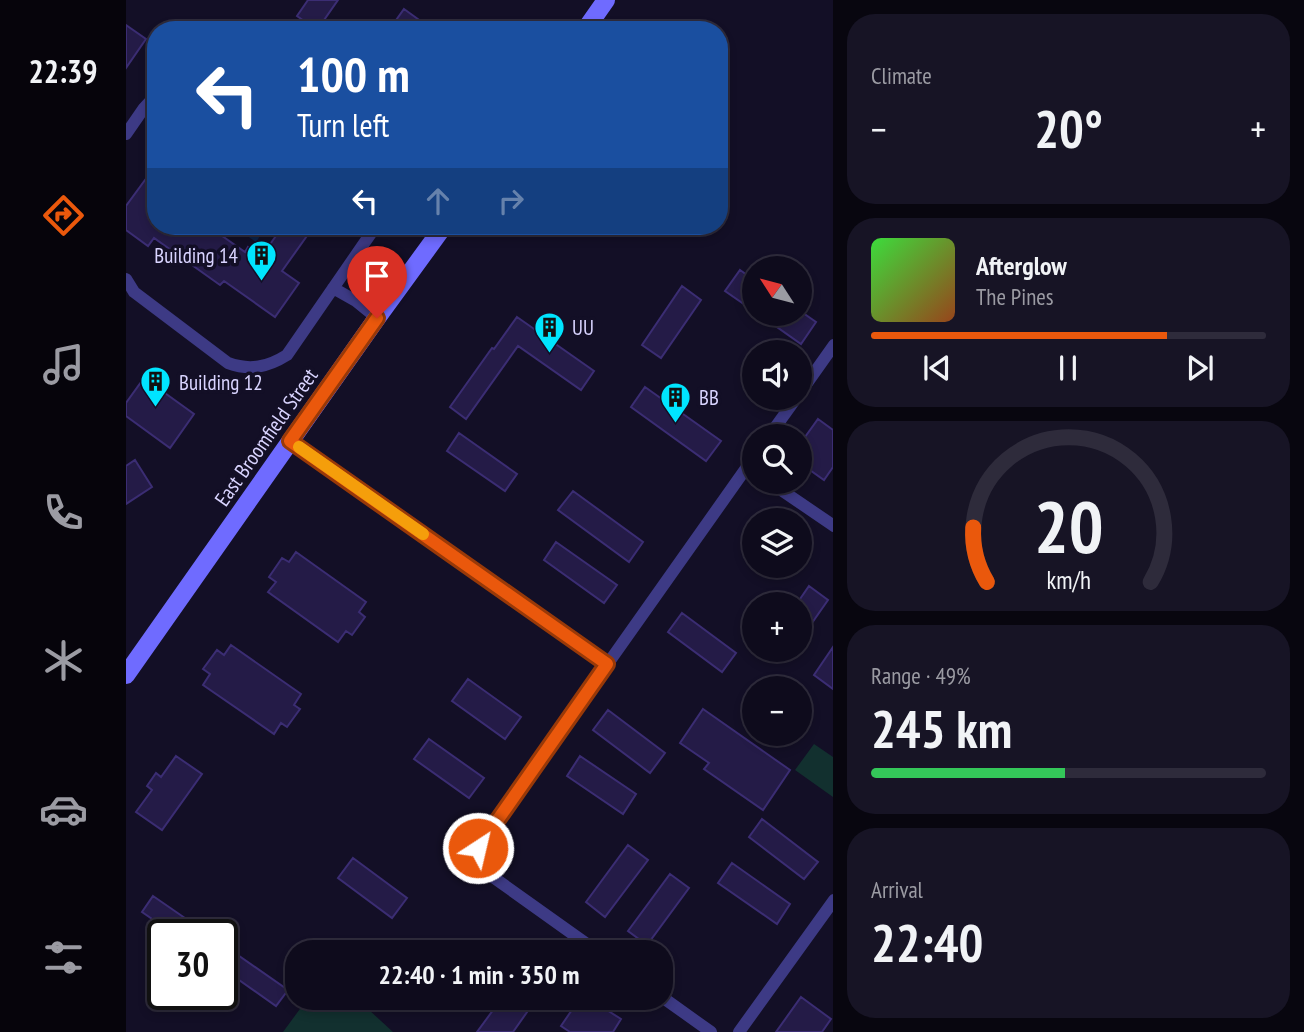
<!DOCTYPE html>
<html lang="en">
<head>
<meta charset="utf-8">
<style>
  :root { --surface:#0e0b1c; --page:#171425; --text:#f1f3f6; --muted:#9b9ba3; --line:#2e2b3b; --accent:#ea580c }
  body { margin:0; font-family:"PT Sans Narrow",sans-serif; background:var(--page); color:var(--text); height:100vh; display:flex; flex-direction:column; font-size:26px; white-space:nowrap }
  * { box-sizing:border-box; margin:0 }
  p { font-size:23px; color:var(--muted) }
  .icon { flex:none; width:38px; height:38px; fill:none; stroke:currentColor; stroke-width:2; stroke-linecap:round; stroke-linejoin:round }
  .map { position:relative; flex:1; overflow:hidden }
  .panel { display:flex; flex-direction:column; gap:14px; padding:14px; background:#08060f; width:471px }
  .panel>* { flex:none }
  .hud { position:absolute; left:21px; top:21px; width:581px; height:214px; border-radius:28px; box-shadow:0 4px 10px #0003,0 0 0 2px var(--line); background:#1a4fa0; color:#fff; overflow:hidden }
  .needle { width:46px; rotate:306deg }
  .tools { position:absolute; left:616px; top:256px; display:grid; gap:14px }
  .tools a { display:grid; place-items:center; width:70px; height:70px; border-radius:50%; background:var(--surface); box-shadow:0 4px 10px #0003,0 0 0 2px var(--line); font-size:35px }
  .speed { position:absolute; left:21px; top:919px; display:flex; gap:14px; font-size:35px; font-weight:700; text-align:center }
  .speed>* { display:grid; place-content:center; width:91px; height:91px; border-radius:50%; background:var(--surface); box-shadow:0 4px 10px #0003,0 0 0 2px var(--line); line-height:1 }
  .speed .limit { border:4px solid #111; border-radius:10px; background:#fff; color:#111 }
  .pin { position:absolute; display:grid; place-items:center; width:60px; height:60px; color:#fff; margin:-72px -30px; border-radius:50% 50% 50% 0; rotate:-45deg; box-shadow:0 0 7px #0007 }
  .pin .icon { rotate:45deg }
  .me { position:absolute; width:77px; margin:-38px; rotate:35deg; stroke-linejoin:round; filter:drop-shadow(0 0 5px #0008) }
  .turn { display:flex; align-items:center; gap:24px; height:147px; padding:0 35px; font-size:32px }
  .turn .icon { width:91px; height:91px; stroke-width:2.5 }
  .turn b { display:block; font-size:49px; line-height:60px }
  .lanes { display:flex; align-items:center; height:66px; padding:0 35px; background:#0003; justify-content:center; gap:35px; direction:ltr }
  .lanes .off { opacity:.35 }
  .big { font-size:52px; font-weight:700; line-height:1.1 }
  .panel .tile { flex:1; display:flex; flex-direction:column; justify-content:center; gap:10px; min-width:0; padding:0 24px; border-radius:28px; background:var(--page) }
  .panel .dial { align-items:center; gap:0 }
  .dial svg { height:182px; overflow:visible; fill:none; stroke:var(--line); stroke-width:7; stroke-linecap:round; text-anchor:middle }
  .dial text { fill:var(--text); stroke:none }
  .song { display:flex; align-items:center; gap:21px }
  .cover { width:84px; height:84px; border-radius:10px; background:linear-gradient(135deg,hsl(120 70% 55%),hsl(20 70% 35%)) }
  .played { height:7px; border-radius:4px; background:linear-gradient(90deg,var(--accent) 75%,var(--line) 75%) }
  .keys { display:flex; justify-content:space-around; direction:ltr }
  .heat { display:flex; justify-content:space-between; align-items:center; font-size:38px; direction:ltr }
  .charge { height:10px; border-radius:5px; background:linear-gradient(90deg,#34c759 49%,var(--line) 0) }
  .trip { position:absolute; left:159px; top:940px; width:388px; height:70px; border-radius:28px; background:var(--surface); box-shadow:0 4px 10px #0003,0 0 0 2px var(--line); font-weight:700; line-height:70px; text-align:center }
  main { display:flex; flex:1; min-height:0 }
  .dock { display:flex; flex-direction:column; width:126px; justify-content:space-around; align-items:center; background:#06040b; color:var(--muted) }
  .dock .icon { width:49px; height:49px }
  .dock .on { color:var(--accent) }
  .dock b { font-size:32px; color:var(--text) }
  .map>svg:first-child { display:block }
</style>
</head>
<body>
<main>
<nav class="dock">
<b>22:39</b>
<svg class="icon on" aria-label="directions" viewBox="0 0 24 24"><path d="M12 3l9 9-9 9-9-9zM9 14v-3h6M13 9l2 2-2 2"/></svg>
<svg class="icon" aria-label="music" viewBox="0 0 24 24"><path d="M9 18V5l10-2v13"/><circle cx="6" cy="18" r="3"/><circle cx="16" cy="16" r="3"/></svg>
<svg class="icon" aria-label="phone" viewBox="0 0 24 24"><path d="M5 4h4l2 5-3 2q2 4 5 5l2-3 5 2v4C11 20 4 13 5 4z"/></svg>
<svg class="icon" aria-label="climate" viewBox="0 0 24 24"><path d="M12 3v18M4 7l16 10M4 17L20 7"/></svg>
<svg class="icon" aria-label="car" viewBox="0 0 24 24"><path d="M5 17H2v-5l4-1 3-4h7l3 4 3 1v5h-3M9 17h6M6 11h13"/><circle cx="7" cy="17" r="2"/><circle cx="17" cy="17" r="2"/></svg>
<svg class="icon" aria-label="filters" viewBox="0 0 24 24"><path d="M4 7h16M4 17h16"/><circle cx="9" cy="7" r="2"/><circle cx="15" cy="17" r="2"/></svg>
</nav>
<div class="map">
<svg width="708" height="1032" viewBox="0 0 708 1032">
  <rect width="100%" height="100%" fill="#130f26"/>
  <path fill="#12302f" d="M688,744l19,13v40l-38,-27z
    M182,998h48l37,34h-110z"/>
  <path fill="#0c2248" d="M107,226h34l-11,16z"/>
  <path fill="#241b47" stroke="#3b2d73" stroke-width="2" d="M182,0h30l-21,30 -20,-14z
    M278,9l29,21h-44z
    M0,25l20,14 -20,29z
    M30,165v61h52l37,26 3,-5 13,10 22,-31h31l-32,45 17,12 -24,34 -51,-36 -4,4 -66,-47 -6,8 -22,-16v-24z
    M614,270l14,10v31l-29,-20z
    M556,286l19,14 -40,58 -19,-13z
    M631,313h46l13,9 -15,22z
    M391,317l77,54 -13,19 -63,-44 -52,73 -16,-12 42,-59 2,1z
    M18,378l50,36 -24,34 -44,-32v-13z
    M519,387l76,54 -15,20 -75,-54z
    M692,419l15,11v37l-9,13 -24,-17v-19z
    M333,433l58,41 -12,17 -58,-40z
    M9,460l17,27 -26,17v-38z
    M447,491l70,51 -14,20 -71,-52z
    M430,542l61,43 -13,18 -60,-43z
    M170,552l70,50 -7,10 6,5 -13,18 -6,-4 -8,11 -70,-50 8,-10 -7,-5 13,-19 7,4z
    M683,586l19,14 -28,40v-41z
    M556,613l54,40 -14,19 -54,-40z
    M105,645l70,49 -7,11 6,4 -13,18 -6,-4 -7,11 -71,-49 7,-11 -7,-5 14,-19 7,5z
    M707,647v42l-19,-14z
    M342,679l53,38 -16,22 -53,-38z
    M577,709l87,61 -27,40 -59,-41 5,-6 -29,-20z
    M482,710l57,43 -15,20 -57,-43z
    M303,739l55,39 -15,20 -55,-39z
    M50,756l26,18 -40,56 -26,-18 16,-22 -5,-4 9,-13 5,4z
    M454,756l56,38 -13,20 -56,-38z
    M636,819l56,43 -14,17 -55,-42z
    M502,845l20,15 -43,57 -19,-15z
    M227,858l54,40 -15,20 -54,-40z
    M606,863l58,41 -13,20 -59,-41z
    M544,874l19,14 -42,57 -19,-14z
    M27,896l55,38h-34l-32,-22z
    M96,944l66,46 -12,16 -54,-38z
    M675,997l30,22 -9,13h-46z
    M376,998h35l-24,34h-36z
    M454,998h8l33,21 -8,13h-43l-9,-6z"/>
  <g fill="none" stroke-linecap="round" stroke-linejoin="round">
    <path stroke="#3d3a85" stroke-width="12" d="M0,134l18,-26 12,-13
      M234,251l46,27
      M0,279l8,13 94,71c22,8 40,4 59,-8l89,-129
      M207,288l23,13 21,17
      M674,393l34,-48
      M643,436l28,-39
      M164,441l317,223
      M642,481l66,45
      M472,952l-129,-92 285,-403
      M536,997l49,35
      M613,1032l95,-132"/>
    <path stroke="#6f6bff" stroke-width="18" d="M459,30l21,-30
      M0,675l251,-357 67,-92"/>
  </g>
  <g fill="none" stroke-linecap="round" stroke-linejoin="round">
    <defs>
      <path id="route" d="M251,318l-87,123 317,223 -129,184"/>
    </defs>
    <use href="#route" stroke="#983908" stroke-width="18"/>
    <use href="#route" stroke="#ea580c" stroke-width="12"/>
    <path stroke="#f59e0b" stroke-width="12" d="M173,447l124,87"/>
  </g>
  <defs>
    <symbol id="building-pin" viewBox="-11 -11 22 30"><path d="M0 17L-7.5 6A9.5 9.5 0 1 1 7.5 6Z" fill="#00e5ff" stroke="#130f26"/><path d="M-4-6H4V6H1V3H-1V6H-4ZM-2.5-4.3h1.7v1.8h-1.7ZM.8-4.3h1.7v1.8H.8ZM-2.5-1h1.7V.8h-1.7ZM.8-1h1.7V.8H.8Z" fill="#111"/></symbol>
  </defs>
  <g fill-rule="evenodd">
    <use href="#building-pin" x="118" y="238" width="35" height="47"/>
    <use href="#building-pin" x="406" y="310" width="35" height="47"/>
    <use href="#building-pin" x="12" y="364" width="35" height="47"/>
    <use href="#building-pin" x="532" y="380" width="35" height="47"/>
  </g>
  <g text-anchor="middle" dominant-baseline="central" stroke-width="7" stroke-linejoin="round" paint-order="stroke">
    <g font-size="21" fill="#d9d4ff" stroke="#130f26" text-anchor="start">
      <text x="112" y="255" text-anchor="end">Building 14</text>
      <text x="446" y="327">UU</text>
      <text x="53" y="382">Building 12</text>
      <text x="573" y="397">BB</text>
    </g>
    <g font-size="21" fill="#d9d4ff" stroke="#130f26">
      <text transform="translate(140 437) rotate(-55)">East Broomfield Street</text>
    </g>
  </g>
</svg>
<div class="tools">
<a><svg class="needle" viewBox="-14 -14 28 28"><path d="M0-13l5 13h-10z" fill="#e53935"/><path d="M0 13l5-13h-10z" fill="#9b9ba3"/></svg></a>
<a><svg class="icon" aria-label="sound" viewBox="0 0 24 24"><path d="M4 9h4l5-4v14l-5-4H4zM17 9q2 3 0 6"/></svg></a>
<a><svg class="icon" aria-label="search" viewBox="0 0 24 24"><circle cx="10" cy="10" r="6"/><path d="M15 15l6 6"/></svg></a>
<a><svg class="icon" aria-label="layers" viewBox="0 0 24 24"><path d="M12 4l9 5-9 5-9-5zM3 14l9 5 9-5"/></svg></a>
<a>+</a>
<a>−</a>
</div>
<div class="speed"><div class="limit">30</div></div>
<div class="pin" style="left:251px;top:318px;background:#d93025"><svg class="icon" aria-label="arrive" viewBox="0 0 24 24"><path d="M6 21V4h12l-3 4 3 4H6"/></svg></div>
<svg class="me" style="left:352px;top:848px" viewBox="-20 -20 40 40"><circle r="17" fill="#ea580c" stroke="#fff" stroke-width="3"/><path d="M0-11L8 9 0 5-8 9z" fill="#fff"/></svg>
<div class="trip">22:40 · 1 min · 350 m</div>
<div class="hud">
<div class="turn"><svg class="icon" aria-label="left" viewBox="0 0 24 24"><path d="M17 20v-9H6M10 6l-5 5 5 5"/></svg><div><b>100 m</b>Turn left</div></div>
<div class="lanes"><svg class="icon" aria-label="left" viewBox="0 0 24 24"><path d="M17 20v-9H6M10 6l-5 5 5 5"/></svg><svg class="icon off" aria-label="ahead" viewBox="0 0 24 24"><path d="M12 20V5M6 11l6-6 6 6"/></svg><svg class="icon off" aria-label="right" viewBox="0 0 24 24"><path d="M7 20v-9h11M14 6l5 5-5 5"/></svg></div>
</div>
</div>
<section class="panel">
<div class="tile"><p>Climate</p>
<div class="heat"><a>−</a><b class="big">20°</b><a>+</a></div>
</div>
<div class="tile">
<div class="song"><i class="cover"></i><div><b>Afterglow</b><p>The Pines</p></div></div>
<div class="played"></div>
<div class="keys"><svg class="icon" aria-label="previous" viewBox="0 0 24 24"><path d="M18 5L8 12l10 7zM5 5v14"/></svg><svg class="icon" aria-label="pause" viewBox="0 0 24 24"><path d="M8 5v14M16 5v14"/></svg><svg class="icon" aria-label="next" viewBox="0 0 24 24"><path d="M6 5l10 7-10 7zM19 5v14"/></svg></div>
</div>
<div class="tile dial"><svg viewBox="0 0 100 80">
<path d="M14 69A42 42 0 1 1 86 69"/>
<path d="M14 69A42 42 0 0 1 8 45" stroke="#ea580c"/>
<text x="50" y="56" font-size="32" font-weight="700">20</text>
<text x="50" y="72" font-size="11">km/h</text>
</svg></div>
<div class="tile"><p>Range · 49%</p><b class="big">245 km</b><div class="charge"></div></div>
<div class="tile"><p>Arrival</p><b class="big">22:40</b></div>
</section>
</main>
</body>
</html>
